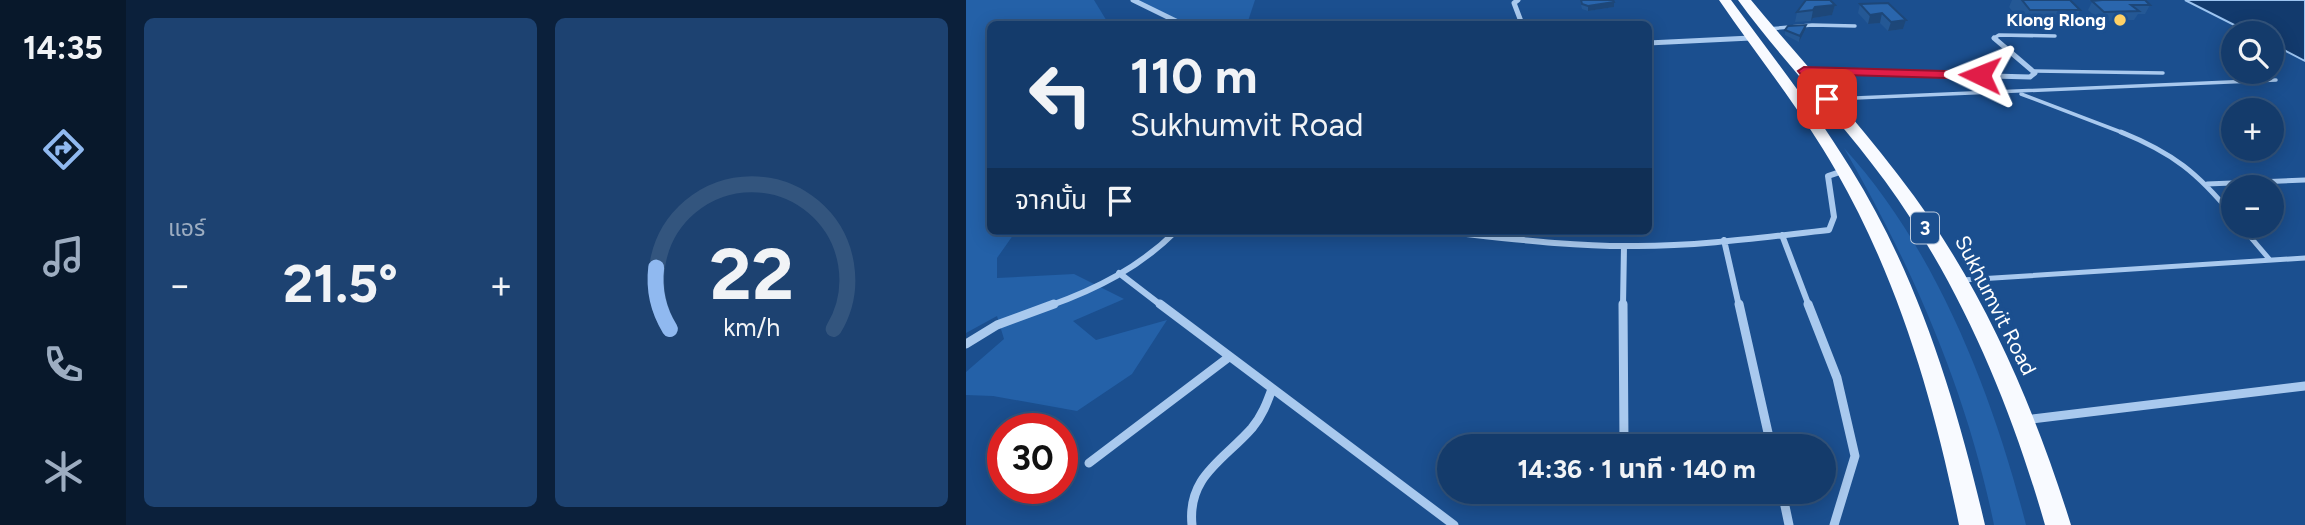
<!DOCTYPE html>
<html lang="th">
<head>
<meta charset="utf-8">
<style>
  :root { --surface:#143b6b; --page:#1d4271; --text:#f1f3f6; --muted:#9dadc1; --line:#33557e; --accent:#90b9f0 }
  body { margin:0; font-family:Figtree,"Noto Sans Thai",sans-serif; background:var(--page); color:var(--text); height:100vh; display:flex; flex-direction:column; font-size:26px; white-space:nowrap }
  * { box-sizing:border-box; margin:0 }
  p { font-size:23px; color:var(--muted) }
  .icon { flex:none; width:38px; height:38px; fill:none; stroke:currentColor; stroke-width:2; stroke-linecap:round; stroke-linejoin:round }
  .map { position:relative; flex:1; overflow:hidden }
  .side { display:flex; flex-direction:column; gap:18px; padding:18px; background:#0b203b; width:840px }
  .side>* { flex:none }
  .banner { position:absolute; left:21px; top:21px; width:665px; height:214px; border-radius:10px; box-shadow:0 4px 18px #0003,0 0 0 2px var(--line); background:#143b6b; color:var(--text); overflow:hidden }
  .fabs { position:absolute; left:1255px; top:21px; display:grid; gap:14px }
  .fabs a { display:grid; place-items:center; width:63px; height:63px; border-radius:50%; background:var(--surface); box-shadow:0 4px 18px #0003,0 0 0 2px var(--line); font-size:35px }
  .speed { position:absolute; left:21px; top:413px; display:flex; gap:14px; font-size:35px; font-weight:700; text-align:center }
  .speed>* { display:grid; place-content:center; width:91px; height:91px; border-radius:50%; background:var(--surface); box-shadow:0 4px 18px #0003,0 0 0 2px var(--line); line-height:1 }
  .speed .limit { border:10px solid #d22; background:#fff; color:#111 }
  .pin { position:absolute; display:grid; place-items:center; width:60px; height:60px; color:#fff; margin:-30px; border-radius:14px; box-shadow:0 4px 10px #0006 }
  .me { position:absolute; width:77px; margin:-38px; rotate:272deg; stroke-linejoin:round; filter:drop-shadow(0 0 5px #0008) }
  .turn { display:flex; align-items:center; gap:24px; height:147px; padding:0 28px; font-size:32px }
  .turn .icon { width:91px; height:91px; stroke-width:2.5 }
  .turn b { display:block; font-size:49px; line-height:60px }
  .then { display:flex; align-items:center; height:66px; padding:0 28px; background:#0003; gap:14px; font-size:26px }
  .big { font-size:52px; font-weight:700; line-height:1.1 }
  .side .tile { flex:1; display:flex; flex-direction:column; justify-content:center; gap:10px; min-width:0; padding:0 24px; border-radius:10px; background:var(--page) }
  .side .dial { align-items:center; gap:0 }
  .dial svg { height:182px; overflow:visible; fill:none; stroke:var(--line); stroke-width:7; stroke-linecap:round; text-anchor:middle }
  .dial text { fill:var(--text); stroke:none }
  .heat { display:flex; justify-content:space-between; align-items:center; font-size:38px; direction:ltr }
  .side .tiles { flex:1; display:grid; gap:18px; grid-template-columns:repeat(2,1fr) }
  .trip { position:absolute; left:471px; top:434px; width:399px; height:70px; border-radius:35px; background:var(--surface); box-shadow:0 4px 18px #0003,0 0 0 2px var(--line); font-weight:700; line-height:70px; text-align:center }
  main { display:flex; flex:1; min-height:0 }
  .dock { display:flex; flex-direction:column; width:126px; justify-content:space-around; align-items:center; background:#08182b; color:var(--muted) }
  .dock .icon { width:49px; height:49px }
  .dock .current { color:var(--accent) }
  .dock b { font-size:32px; color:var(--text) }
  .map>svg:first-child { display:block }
</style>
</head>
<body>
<main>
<nav class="dock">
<b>14:35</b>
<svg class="icon current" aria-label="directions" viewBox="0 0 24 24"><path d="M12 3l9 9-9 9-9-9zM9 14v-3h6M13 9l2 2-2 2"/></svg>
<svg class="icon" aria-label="music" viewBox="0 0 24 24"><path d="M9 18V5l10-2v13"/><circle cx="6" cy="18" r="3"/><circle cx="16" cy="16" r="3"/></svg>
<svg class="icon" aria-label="phone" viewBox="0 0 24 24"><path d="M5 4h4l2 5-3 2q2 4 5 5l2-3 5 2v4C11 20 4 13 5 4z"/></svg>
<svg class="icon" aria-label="climate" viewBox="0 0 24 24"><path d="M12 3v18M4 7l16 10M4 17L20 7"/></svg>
</nav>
<section class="side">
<div class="tiles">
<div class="tile"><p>แอร์</p>
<div class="heat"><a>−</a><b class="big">21.5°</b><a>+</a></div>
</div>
<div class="tile dial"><svg viewBox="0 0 100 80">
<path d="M14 69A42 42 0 1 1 86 69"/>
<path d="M14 69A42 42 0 0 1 8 42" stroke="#90b9f0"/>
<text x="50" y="56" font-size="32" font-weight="700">22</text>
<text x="50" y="72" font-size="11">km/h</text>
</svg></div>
</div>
</section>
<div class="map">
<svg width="1339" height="525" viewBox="0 0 1339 525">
  <rect width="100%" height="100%" fill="#1b4f8f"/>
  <path fill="#2461a8" d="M0,0h128l14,23 4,1h-122v207h26l-19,27v20l77,-4 50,25 -51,22 23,19 71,-20 -35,54 -55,37 -84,-15 -27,-1v-23l38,-33 -7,-23 -31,17z
    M167,0h122l-8,24h-65z
    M878,148c92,100 149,247 182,377h-32c-27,-134 -82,-259 -150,-377z"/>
  <path fill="#123a6d" stroke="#9cc4f0" stroke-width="2" d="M1219,0h120v61l-33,-17v-11h-22z"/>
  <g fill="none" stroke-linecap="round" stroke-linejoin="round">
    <path stroke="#a9c9ee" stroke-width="3.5" d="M802,29l44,-4 43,1
      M1028,38l5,-3 56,1
      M1069,71l128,2
      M1055,94l105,40
      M866,99l444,-19"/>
    <path stroke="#a9c9ee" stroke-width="5" d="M1155,132c52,21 77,41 112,84
      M1241,184l98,-4
      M1275,226l29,34
      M996,280l343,-22"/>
    <path stroke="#a9c9ee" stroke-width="5" d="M167,0l49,24
      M552,0l-4,3 8,21
      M682,43l103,-5
      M839,71l225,6 5,-4 -41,-35"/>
    <path stroke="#a9c9ee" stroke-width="6" d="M473,231c66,7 131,16 198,15 64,0 128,-9 192,-16l5,-13 -6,-41 15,-5
      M816,235l27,71
      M758,240l15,66
      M153,273l43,33
      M83,306c48,-17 91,-39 127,-75
      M657,306l1,-60"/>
    <path stroke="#a9c9ee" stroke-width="9" d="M194,304l294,221
      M657,304l1,139
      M773,304l32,142
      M842,304l29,74 18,78 -21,69
      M0,344l31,-19 57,-21
      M1058,420l281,-34
      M123,463l140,-106
      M816,492l7,33
      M226,525c-5,-49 32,-65 60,-97 10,-12 15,-25 20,-39"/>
    <path fill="#f8faff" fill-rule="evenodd" d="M753,0h12c41,56 84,110 120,169 68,109 105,232 134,356h-26c-25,-123 -60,-244 -123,-354 -34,-60 -78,-114 -117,-171z
      M772,0h13c54,65 113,127 163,196 72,99 121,213 157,329h-26c-35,-122 -85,-241 -160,-344 -46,-63 -101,-118 -147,-181z"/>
  </g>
  <path fill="#245895" d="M614,0h33l1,7 -26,4 -6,-2z
    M1046,0h58l10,10 -7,15 -49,1 -15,-19z
    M1123,0h56l5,5 -5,9h-7l-4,6 -34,1 -12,-11 4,-8z
    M894,4l46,16 -3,9 -15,2 -8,-8 -12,1 -10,-11z
    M869,5l-3,10 -19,3 -2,3 -16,1 2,-10z
    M840,25l-1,5 -6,12 -14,-7v-5z"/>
  <path fill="#1d4779" d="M648,2v5l-26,4v-5z
    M869,5l-3,10 -19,3 -2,3 2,-11 2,-3z
    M916,13l-2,10 -12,1 2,-9z
    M940,20l-3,9 -15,2 3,-9z
    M840,25l-1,5 -6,12 1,-6z"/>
  <path fill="#2a66ad" stroke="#1d4779" stroke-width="2" d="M615,0h32l1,2 -26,4 -6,-2z
    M840,0h24l5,5 -20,2 -2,3 -16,2z
    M1056,0h48l10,10h-50z
    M1136,0h43l5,5h-19l8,6 -35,1 -12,-11z
    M922,3l18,17 -15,2 -9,-9 -12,2 -10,-11z
    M840,25l-6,11 -15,-6 3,-4z"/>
  <path fill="#e11d48" stroke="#92132f" stroke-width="2" d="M838,67l176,5 6,3 -6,4 -167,-5 21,25 -7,4 -4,-1 -25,-31z"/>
  <circle fill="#ffd166" stroke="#1b4f8f" stroke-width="2.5" cx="1154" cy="20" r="7"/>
  <g text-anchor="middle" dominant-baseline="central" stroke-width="7" stroke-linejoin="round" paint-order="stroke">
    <g font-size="18" font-weight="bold" fill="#fff" stroke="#1b4f8f" text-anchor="end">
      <text x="1140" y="20">Klong Rlong</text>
    </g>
    <rect fill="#1b4f8f" stroke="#bbcadd" stroke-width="2" x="945" y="212.5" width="28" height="31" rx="5"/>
    <g font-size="19" font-weight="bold" fill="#fff">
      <text x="959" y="228">3</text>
    </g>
    <g font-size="21" fill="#fff" stroke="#1b4f8f">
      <text transform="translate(1030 305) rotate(63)">Sukhumvit Road</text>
    </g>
  </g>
</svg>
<div class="fabs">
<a><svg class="icon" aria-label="search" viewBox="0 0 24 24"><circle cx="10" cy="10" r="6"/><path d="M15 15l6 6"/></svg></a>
<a>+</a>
<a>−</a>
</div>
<div class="speed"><div class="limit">30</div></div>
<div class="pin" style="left:861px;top:99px;background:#d93025"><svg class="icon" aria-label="arrive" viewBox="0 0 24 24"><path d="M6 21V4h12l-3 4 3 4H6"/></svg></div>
<svg class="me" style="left:1014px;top:75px" viewBox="-20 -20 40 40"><path d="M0-17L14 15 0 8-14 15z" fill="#e11d48" stroke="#fff" stroke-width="4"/></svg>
<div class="trip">14:36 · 1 นาที · 140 m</div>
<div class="banner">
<div class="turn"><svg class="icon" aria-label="left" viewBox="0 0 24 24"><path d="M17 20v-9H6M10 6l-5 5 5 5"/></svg><div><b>110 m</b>Sukhumvit Road</div></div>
<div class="then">จากนั้น<svg class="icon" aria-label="arrive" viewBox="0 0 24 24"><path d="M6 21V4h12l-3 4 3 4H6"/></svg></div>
</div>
</div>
</main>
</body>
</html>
